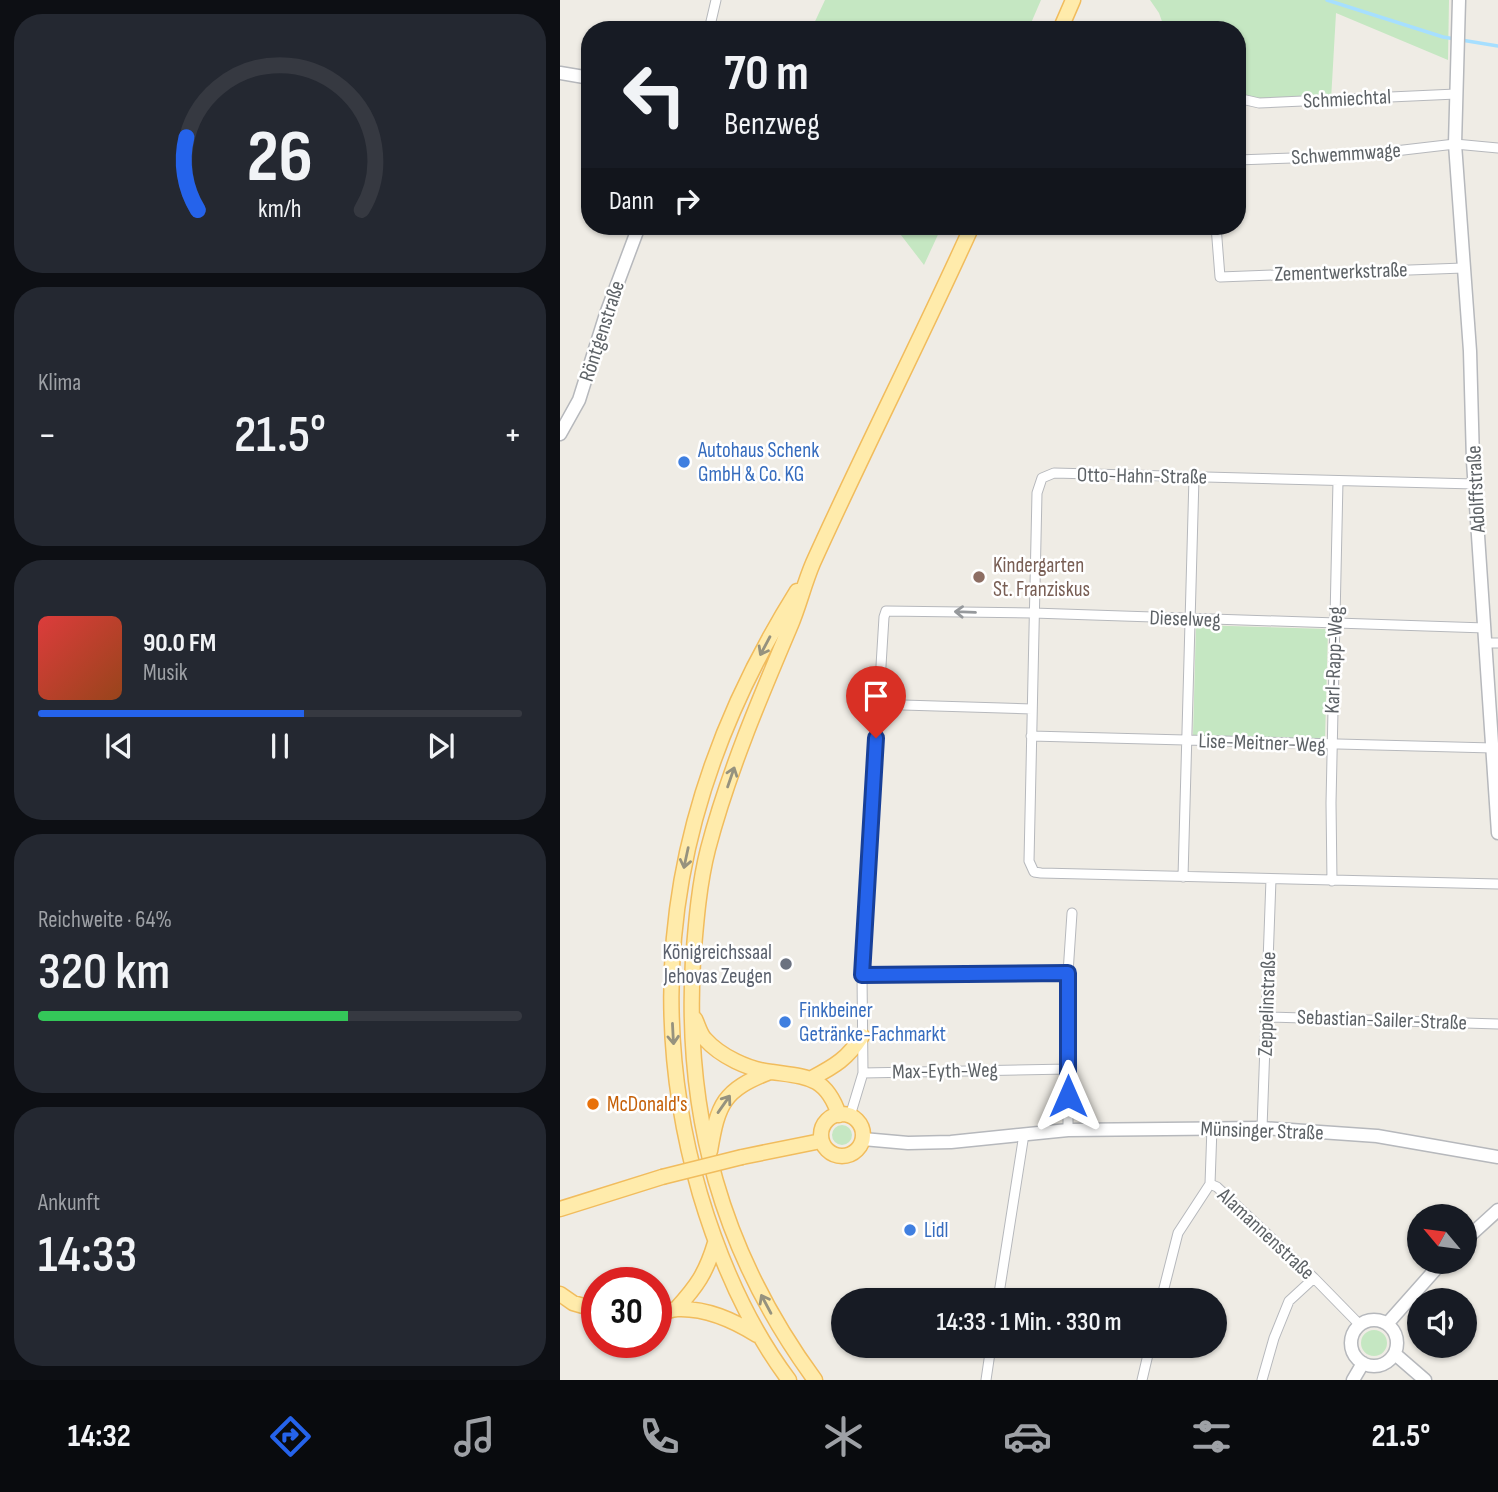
<!DOCTYPE html>
<html lang="de">
<head>
<meta charset="utf-8">
<style>
  :root { --surface:#171b24; --page:#242831; --text:#f1f3f6; --muted:#9ea1a6; --line:#363941; --accent:#2563eb }
  body { margin:0; font-family:"Sofia Sans Condensed",sans-serif; background:var(--page); color:var(--text); height:100vh; display:flex; flex-direction:column; font-size:26px; white-space:nowrap }
  * { box-sizing:border-box; margin:0 }
  p { font-size:23px; color:var(--muted) }
  .icon { flex:none; width:38px; height:38px; fill:none; stroke:currentColor; stroke-width:2; stroke-linecap:round; stroke-linejoin:round }
  .map { position:relative; flex:1; overflow:hidden }
  .sheet { display:flex; flex-direction:column; gap:14px; padding:14px; background:#0d0f14; width:560px }
  .sheet>* { flex:none }
  .guide { position:absolute; left:21px; top:21px; width:665px; height:214px; border-radius:28px; box-shadow:0 2px 5px #0004; background:#171b24; color:var(--text); overflow:hidden }
  .needle { width:46px; rotate:299deg }
  .controls { position:absolute; left:847px; top:1204px; display:grid; gap:14px }
  .controls a { display:grid; place-items:center; width:70px; height:70px; border-radius:50%; background:var(--surface); box-shadow:0 2px 5px #0004; font-size:35px }
  .speed { position:absolute; left:21px; top:1267px; display:flex; gap:14px; font-size:35px; font-weight:700; text-align:center }
  .speed>* { display:grid; place-content:center; width:91px; height:91px; border-radius:50%; background:var(--surface); box-shadow:0 2px 5px #0004; line-height:1 }
  .speed .limit { border:10px solid #d22; background:#fff; color:#111 }
  .pin { position:absolute; display:grid; place-items:center; width:60px; height:60px; color:#fff; margin:-72px -30px; border-radius:50% 50% 50% 0; rotate:-45deg; box-shadow:0 0 7px #0007 }
  .pin .icon { rotate:45deg }
  .me { position:absolute; width:77px; margin:-38px; rotate:0deg; stroke-linejoin:round; filter:drop-shadow(0 0 5px #0008) }
  .turn { display:flex; align-items:center; gap:24px; height:147px; padding:0 28px; font-size:32px }
  .turn .icon { width:91px; height:91px; stroke-width:2.5 }
  .turn b { display:block; font-size:49px; line-height:60px }
  .then { display:flex; align-items:center; height:66px; padding:0 28px; background:#0003; gap:14px; font-size:26px }
  .big { font-size:52px; font-weight:600; line-height:1.1 }
  .sheet .tile { flex:1; display:flex; flex-direction:column; justify-content:center; gap:10px; min-width:0; padding:0 24px; border-radius:28px; background:var(--page) }
  .sheet .dial { align-items:center; gap:0 }
  .dial svg { height:182px; overflow:visible; fill:none; stroke:var(--line); stroke-width:7; stroke-linecap:round; text-anchor:middle }
  .dial text { fill:var(--text); stroke:none }
  .song { display:flex; align-items:center; gap:21px }
  .cover { width:84px; height:84px; border-radius:10px; background:linear-gradient(135deg,hsl(0 70% 55%),hsl(20 70% 35%)) }
  .played { height:7px; border-radius:4px; background:linear-gradient(90deg,var(--accent) 55%,var(--line) 55%) }
  .keys { display:flex; justify-content:space-around; direction:ltr }
  .heat { display:flex; justify-content:space-between; align-items:center; font-size:38px; direction:ltr }
  .charge { height:10px; border-radius:5px; background:linear-gradient(90deg,#34c759 64%,var(--line) 0) }
  .trip { position:absolute; left:271px; top:1288px; width:396px; height:70px; border-radius:35px; background:var(--surface); box-shadow:0 2px 5px #0004; font-weight:600; line-height:70px; text-align:center }
  .menu { display:flex; height:112px; justify-content:space-around; align-items:center; background:#090b0e; color:var(--muted) }
  .menu .icon { width:49px; height:49px }
  .menu .current { color:var(--accent) }
  .menu b { font-size:32px; color:var(--text) }
  main { display:flex; flex:1; min-height:0 }
  .map>svg:first-child { display:block }
</style>
</head>
<body>
<main>
<section class="sheet">
<div class="tile dial"><svg viewBox="0 0 100 80">
<path d="M14 69A42 42 0 1 1 86 69"/>
<path d="M14 69A42 42 0 0 1 9 37" stroke="#2563eb"/>
<text x="50" y="56" font-size="32" font-weight="700">26</text>
<text x="50" y="72" font-size="11">km/h</text>
</svg></div>
<div class="tile"><p>Klima</p>
<div class="heat"><a>−</a><b class="big">21.5°</b><a>+</a></div>
</div>
<div class="tile">
<div class="song"><i class="cover"></i><div><b>90.0 FM</b><p>Musik</p></div></div>
<div class="played"></div>
<div class="keys"><svg class="icon" aria-label="previous" viewBox="0 0 24 24"><path d="M18 5L8 12l10 7zM5 5v14"/></svg><svg class="icon" aria-label="pause" viewBox="0 0 24 24"><path d="M8 5v14M16 5v14"/></svg><svg class="icon" aria-label="next" viewBox="0 0 24 24"><path d="M6 5l10 7-10 7zM19 5v14"/></svg></div>
</div>
<div class="tile"><p>Reichweite · 64%</p><b class="big">320 km</b><div class="charge"></div></div>
<div class="tile"><p>Ankunft</p><b class="big">14:33</b></div>
</section>
<div class="map">
<svg width="938" height="1380" viewBox="0 0 938 1380">
  <rect width="100%" height="100%" fill="#efece5"/>
  <path fill="#c5e7c2" d="M265,0h216l-13,30h-217z
    M590,0h299l-1,60 -112,-47 -5,87 -72,3 -22,-5v-68h-72l-6,-17z
    M334,226h48l-18,39z
    M636,625l132,4 -3,110 -132,-4z
    M272 1135a10 10 0 1 1 20 0a10 10 0 1 1-20 0Z
    M801 1343a13 13 0 1 1 26 0a13 13 0 1 1-26 0Z"/>
  <g fill="none" stroke-linecap="round" stroke-linejoin="round">
    <path stroke="#a6dfff" stroke-width="3.5" d="M767,0l116,37 55,9"/>
    <defs>
      <path id="minor" d="M149,30l7,-30
        M677,98l22,5 197,-9
        M677,160l115,-4 103,-12 43,4
        M656,226l4,51 243,-9
        M915,484l-421,-11 -12,5 -5,15 -8,368 5,11 7,1 457,11
        M926,643h12
        M343,705l129,4
        M471,736l462,12
        M623,877l11,-400
        M772,881l-1,-78 7,-322
        M302,975l206,-2
        M706,1017l232,7
        M303,1073l206,-4
        M290,1116l13,-43 -1,-98 22,-358 2,-6 147,2 452,15
        M652,1127l-2,57 7,3 97,91 46,47
        M702,1128l9,-249
        M508,1130v-157l4,-60
        M438,1300l26,-166
        M601,1300l17,-67 32,-49
        M426,1380l5,-34
        M582,1380l8,-34
        M702,1380l12,-42 15,-37 25,-23"/>
      <path id="tertiary" d="M899,0l-4,144 15,207 3,110 25,372
        M0,73l30,5
        M0,434l19,-34 27,-86 33,-88
        M303,1139l45,4 43,-1 117,-12 194,-2 115,8 121,21
        M905,1240l33,-30
        M791 1343a23 23 0 1 1 46 0a23 23 0 1 1-46 0Z
        M827,1324l55,-62
        M835,1354l30,26
        M793,1380l10,-17"/>
      <path id="primary" d="M500,30l13,-30
        M135,1019c3,6 5,15 10,20 15,17 44,31 67,33 35,5 54,4 67,43
        M252,1078c23,-12 36,-20 50,-42
        M261 1135a21 21 0 1 1 42 0a21 21 0 1 1-42 0Z
        M150,1151c8,-47 13,-61 60,-79
        M182,1157l79,-16
        M0,1209l102,-32
        M0,1294l13,9 24,7
        M116,1309c21,-23 30,-36 39,-66
        M96,1314c8,-1 15,-5 22,-5 29,-1 55,11 79,26
        M229,1380c-42,-56 -69,-119 -89,-186 -62,-214 -20,-416 97,-603
        M255,1380c-93,-127 -131,-264 -122,-420 3,-37 6,-76 15,-111 20,-76 51,-149 82,-222 9,-21 14,-43 23,-64 51,-113 108,-224 159,-337"/>
    </defs>
    <use href="#minor" stroke="#b6b8bc" stroke-width="11"/>
    <use href="#tertiary" stroke="#b6b8bc" stroke-width="15"/>
    <use href="#primary" stroke="#f1bc5d" stroke-width="17"/>
    <use href="#minor" stroke="#fff" stroke-width="9"/>
    <use href="#tertiary" stroke="#fff" stroke-width="12"/>
    <use href="#primary" stroke="#ffebab" stroke-width="14"/>
    <defs>
      <path id="primary-bridge" d="M102,1177l80,-20"/>
    </defs>
    <use href="#primary-bridge" stroke="#f1bc5d" stroke-width="17" stroke-linecap="butt"/>
    <use href="#primary-bridge" stroke="#ffebab" stroke-width="14"/>
  </g>
  <defs><path id="oneway-shaft" d="M-6 0H5M1.5-3L5.5 0L1.5 3" fill="none" stroke-width="1.6" stroke-linecap="round" stroke-linejoin="round" transform="scale(1.75)"/></defs>
  <use stroke="#96999c" href="#oneway-shaft" transform="translate(405 612) rotate(-178)"/>
  <g stroke="#96927e">
    <use href="#oneway-shaft" transform="translate(205 646) rotate(118)"/>
    <use href="#oneway-shaft" transform="translate(171 777) rotate(-71)"/>
    <use href="#oneway-shaft" transform="translate(126 858) rotate(102)"/>
    <use href="#oneway-shaft" transform="translate(113 1034) rotate(87)"/>
    <use href="#oneway-shaft" transform="translate(164 1104) rotate(-55)"/>
    <use href="#oneway-shaft" transform="translate(206 1304) rotate(-118)"/>
  </g>
  <g fill="none" stroke-linecap="round" stroke-linejoin="round">
    <defs>
      <path id="route" d="M316,738l-14,237 206,-2v123"/>
    </defs>
    <use href="#route" stroke="#184099" stroke-width="18"/>
    <use href="#route" stroke="#2563eb" stroke-width="12"/>
  </g>
  <g fill="#3f7fe0" stroke="#fff" stroke-width="2.5">
    <circle cx="124" cy="462" r="7"/>
    <circle cx="225" cy="1022" r="7"/>
    <circle cx="350" cy="1230" r="7"/>
  </g>
  <circle fill="#8d6e63" stroke="#fff" stroke-width="2.5" cx="419" cy="577" r="7"/>
  <circle fill="#6b7280" stroke="#fff" stroke-width="2.5" cx="226" cy="964" r="7"/>
  <circle fill="#e8710a" stroke="#fff" stroke-width="2.5" cx="33" cy="1104" r="7"/>
  <g text-anchor="middle" dominant-baseline="central" stroke-width="5" stroke-linejoin="round" paint-order="stroke">
    <g font-size="21" fill="#5d6266" stroke="#fff">
      <text transform="translate(787 99) rotate(-3)">Schmiechtal</text>
      <text transform="translate(786 154) rotate(-4)">Schwemmwage</text>
      <text transform="translate(781 272) rotate(-2)">Zementwerkstraße</text>
      <text transform="translate(42 331) rotate(-72)">Röntgenstraße</text>
      <text transform="translate(582 476) rotate(1)">Otto-Hahn-Straße</text>
      <text transform="translate(916 489) rotate(-93)">Adolffstraße</text>
      <text transform="translate(625 619) rotate(2)">Dieselweg</text>
      <text transform="translate(774 660) rotate(-88)">Karl-Rapp-Weg</text>
      <text transform="translate(702 743) rotate(2)">Lise-Meitner-Weg</text>
      <text transform="translate(707 1004) rotate(-88)">Zeppelinstraße</text>
      <text transform="translate(822 1020) rotate(2)">Sebastian-Sailer-Straße</text>
      <text transform="translate(385 1071) rotate(-1)">Max-Eyth-Weg</text>
      <text transform="translate(702 1131) rotate(2)">Münsinger Straße</text>
      <text transform="translate(706 1234) rotate(43)">Alamannenstraße</text>
    </g>
    <g font-size="21" fill="#366cbe" stroke="#fff" text-anchor="start">
      <text x="138" y="450">Autohaus Schenk<tspan x="138" dy="24">GmbH &amp; Co. KG</tspan></text>
      <text x="239" y="1010">Finkbeiner<tspan x="239" dy="24">Getränke-Fachmarkt</tspan></text>
      <text x="364" y="1230">Lidl</text>
    </g>
    <g font-size="21" fill="#785e54" stroke="#fff" text-anchor="start">
      <text x="433" y="565">Kindergarten<tspan x="433" dy="24">St. Franziskus</tspan></text>
    </g>
    <g font-size="21" fill="#5b616d" stroke="#fff" text-anchor="end">
      <text x="212" y="952">Königreichssaal<tspan x="212" dy="24">Jehovas Zeugen</tspan></text>
    </g>
    <g font-size="21" fill="#c56008" stroke="#fff" text-anchor="start">
      <text x="47" y="1104">McDonald's</text>
    </g>
  </g>
</svg>
<div class="controls">
<a><svg class="needle" viewBox="-14 -14 28 28"><path d="M0-13l5 13h-10z" fill="#e53935"/><path d="M0 13l5-13h-10z" fill="#9ea1a6"/></svg></a>
<a><svg class="icon" aria-label="sound" viewBox="0 0 24 24"><path d="M4 9h4l5-4v14l-5-4H4zM17 9q2 3 0 6"/></svg></a>
</div>
<div class="speed"><div class="limit">30</div></div>
<div class="pin" style="left:316px;top:738px;background:#d93025"><svg class="icon" aria-label="arrive" viewBox="0 0 24 24"><path d="M6 21V4h12l-3 4 3 4H6"/></svg></div>
<svg class="me" style="left:508px;top:1096px" viewBox="-20 -20 40 40"><path d="M0-17L14 15 0 8-14 15z" fill="#2563eb" stroke="#fff" stroke-width="4"/></svg>
<div class="trip">14:33 · 1 Min. · 330 m</div>
<div class="guide">
<div class="turn"><svg class="icon" aria-label="left" viewBox="0 0 24 24"><path d="M17 20v-9H6M10 6l-5 5 5 5"/></svg><div><b>70 m</b>Benzweg</div></div>
<div class="then">Dann<svg class="icon" aria-label="right" viewBox="0 0 24 24"><path d="M7 20v-9h11M14 6l5 5-5 5"/></svg></div>
</div>
</div>
</main>
<nav class="menu">
<b>14:32</b>
<svg class="icon current" aria-label="directions" viewBox="0 0 24 24"><path d="M12 3l9 9-9 9-9-9zM9 14v-3h6M13 9l2 2-2 2"/></svg>
<svg class="icon" aria-label="music" viewBox="0 0 24 24"><path d="M9 18V5l10-2v13"/><circle cx="6" cy="18" r="3"/><circle cx="16" cy="16" r="3"/></svg>
<svg class="icon" aria-label="phone" viewBox="0 0 24 24"><path d="M5 4h4l2 5-3 2q2 4 5 5l2-3 5 2v4C11 20 4 13 5 4z"/></svg>
<svg class="icon" aria-label="climate" viewBox="0 0 24 24"><path d="M12 3v18M4 7l16 10M4 17L20 7"/></svg>
<svg class="icon" aria-label="car" viewBox="0 0 24 24"><path d="M5 17H2v-5l4-1 3-4h7l3 4 3 1v5h-3M9 17h6M6 11h13"/><circle cx="7" cy="17" r="2"/><circle cx="17" cy="17" r="2"/></svg>
<svg class="icon" aria-label="filters" viewBox="0 0 24 24"><path d="M4 7h16M4 17h16"/><circle cx="9" cy="7" r="2"/><circle cx="15" cy="17" r="2"/></svg>
<b>21.5°</b>
</nav>
</body>
</html>
